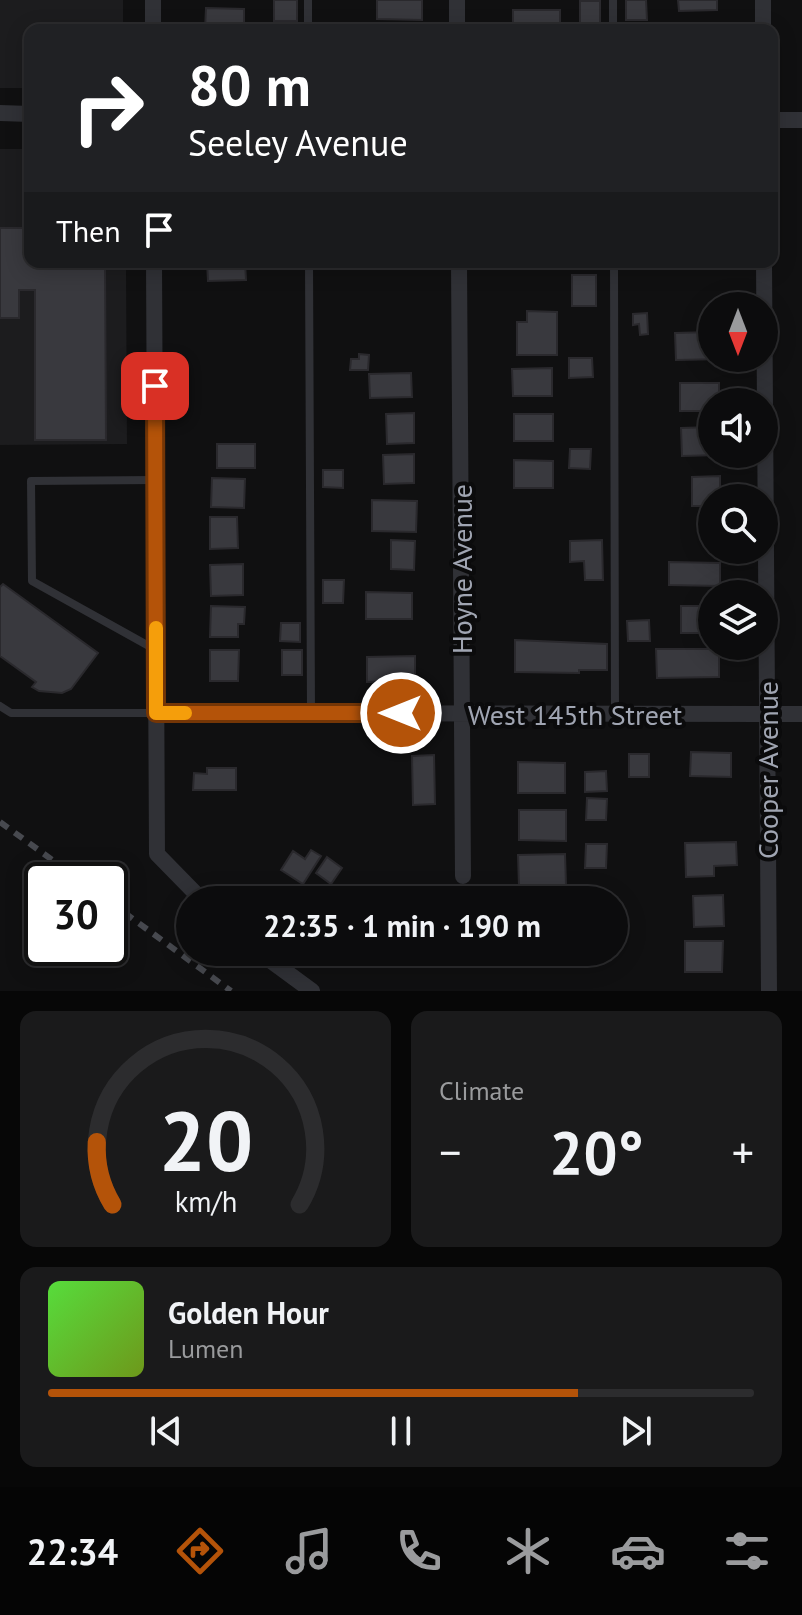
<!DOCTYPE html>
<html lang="en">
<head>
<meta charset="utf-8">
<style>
  :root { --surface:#0c0c0d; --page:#1a1a1b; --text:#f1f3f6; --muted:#9a9b9d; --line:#2c2c2e; --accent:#b45309 }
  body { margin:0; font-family:"PT Sans",sans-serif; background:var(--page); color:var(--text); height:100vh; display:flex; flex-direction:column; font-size:30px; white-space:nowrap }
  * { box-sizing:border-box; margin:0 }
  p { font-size:26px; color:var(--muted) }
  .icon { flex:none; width:44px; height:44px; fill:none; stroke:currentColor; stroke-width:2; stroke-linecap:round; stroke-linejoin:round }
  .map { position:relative; height:991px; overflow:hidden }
  .side { display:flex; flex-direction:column; gap:20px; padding:20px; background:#070707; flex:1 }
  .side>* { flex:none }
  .banner { position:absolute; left:24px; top:24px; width:754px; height:244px; border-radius:16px; box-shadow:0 4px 20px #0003,0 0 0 2px var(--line); background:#202124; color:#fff; overflow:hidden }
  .needle { width:52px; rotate:180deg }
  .fabs { position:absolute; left:698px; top:292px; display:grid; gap:16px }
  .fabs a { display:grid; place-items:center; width:80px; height:80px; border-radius:50%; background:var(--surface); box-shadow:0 4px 20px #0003,0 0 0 2px var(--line); font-size:40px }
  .speed { position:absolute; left:24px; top:862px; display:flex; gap:16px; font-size:40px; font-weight:700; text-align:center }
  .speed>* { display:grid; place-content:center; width:104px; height:104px; border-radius:50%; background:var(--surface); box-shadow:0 4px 20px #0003,0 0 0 2px var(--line); line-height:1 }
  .speed .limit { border:4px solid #111; border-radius:12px; background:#fff; color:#111 }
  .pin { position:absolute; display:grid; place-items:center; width:68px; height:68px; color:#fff; margin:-34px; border-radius:16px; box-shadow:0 4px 12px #0006 }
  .me { position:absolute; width:88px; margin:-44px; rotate:270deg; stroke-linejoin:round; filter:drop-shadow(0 0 6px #0008) }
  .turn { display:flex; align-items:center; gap:28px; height:168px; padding:0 32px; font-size:36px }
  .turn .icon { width:104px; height:104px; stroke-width:2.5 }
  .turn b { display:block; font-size:56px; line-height:68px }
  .then { display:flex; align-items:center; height:76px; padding:0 32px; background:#0003; gap:16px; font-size:30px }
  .big { font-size:60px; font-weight:600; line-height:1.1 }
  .side .widget { flex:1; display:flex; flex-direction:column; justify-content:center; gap:12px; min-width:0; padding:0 28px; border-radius:16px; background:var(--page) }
  .side .dial { align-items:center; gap:0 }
  .dial svg { height:208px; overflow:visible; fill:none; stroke:var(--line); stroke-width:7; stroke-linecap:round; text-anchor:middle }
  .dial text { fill:var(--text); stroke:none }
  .song { display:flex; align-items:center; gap:24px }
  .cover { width:96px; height:96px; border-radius:12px; background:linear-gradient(135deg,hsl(110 70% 55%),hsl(80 70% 35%)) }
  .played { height:8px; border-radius:4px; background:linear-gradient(90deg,var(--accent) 75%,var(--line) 75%) }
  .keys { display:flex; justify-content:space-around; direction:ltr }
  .heat { display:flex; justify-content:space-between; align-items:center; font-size:44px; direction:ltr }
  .side .tiles { flex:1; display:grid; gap:20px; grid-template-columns:1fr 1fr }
  .widget:last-child { grid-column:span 2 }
  .trip { position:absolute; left:176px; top:886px; width:452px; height:80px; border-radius:40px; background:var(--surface); box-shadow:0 4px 20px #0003,0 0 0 2px var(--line); font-weight:600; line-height:80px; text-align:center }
  .menu { display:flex; height:128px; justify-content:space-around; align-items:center; background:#050505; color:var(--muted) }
  .menu .icon { width:56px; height:56px }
  .menu .current { color:var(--accent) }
  .menu b { font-size:36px; color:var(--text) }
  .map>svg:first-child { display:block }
</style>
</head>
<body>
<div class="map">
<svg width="802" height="991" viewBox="0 0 802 991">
  <rect width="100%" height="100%" fill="#101011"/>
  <path fill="#1c1c1e" d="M0,0h123v30h-93v58h-30z
    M0,149h30v113h96l1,182 -127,1z"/>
  <path fill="#39393e" stroke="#2a292d" stroke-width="2" d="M274,0h23v21h-23z
    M377,0h45v20l-45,-1z
    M626,0h20l1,20h-21z
    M678,0h39v10l-38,1z
    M580,1h20v22h-20z
    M206,8l38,1v21h-39z
    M513,10h47v20h-47z
    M30,181v81h75l1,178h-71v-150h-16v28h-19v-90h26v-46z
    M207,262h38l1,18 -38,1z
    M272,262h24v4l-24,1z
    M572,275h24v31h-24z
    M527,311l30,1v43h-40v-33h10z
    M647,313l1,21 -8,1 -1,-11 -6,1v-11z
    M712,332v26l12,1 -48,1 -1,-27z
    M359,354l10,1 -1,15h-18l1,-11h8z
    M569,358h23l1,19 -24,1z
    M552,368v28h-39l-1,-27z
    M411,373l1,24 -42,1 -1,-24z
    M680,383h39v19h-7v9h-32z
    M414,413v30l-27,1 -1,-30z
    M514,414h39v27h-39z
    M712,427v27l8,1 -38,1 -1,-28z
    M217,444h38v24h-38z
    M570,449h21l-1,20 -21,-1z
    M414,454v29l-30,1 -1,-29z
    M514,460l39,1v27h-39z
    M323,470h20v18l-20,-1z
    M720,476v22h-8v8h-20v-29z
    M212,478l33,1 -1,29 -33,-1z
    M372,500l45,1 -1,31 -44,-1z
    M210,517h27l1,31 -28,1z
    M391,540l24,1 -1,29 -23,-1z
    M602,540l1,40h-18l-1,-19 -14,1v-21z
    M669,562l51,1v23l-51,-1z
    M243,564v31l-32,1 -1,-31z
    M323,580h21l-1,23h-20z
    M3,584l95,69 -27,36 -9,4 -23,-2 -7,-4 4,-5 -36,-26v-69z
    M366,592l46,1v26h-46z
    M211,606l34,1 -1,17h-6v13h-28z
    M681,606h31v27h-31z
    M649,620l1,21h-22l-1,-20z
    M281,623h19v19l-20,-1z
    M515,640l92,4v26h-28v3l-64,-1z
    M656,649h63v28l-62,1z
    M210,650h29l-1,31h-28z
    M282,650h20v25h-20z
    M415,656v25l-48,1v-25z
    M691,752l40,1v24l-41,-1z
    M629,754h20v23h-20z
    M434,755l1,49 -22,1 -1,-49z
    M518,762l47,1v30h-47z
    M207,768h29v22h-43l1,-17 13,1z
    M606,771l1,20 -22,1v-20z
    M587,798l20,1 -1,21h-20z
    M519,810h47v31l-47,-1z
    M736,842l1,23 -23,1v10l-28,1 -1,-34z
    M586,844h21l-1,24h-21z
    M311,850l10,6 -18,28 -22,-14 12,-19 12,8z
    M565,854l1,31 -47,1 -1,-31z
    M327,857l15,11 -11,16 -15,-11z
    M723,895l1,31 -30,1 -1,-31z
    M685,941h38l-1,31h-37z"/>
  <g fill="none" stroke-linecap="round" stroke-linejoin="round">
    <path stroke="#303136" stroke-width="8" d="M308,0v30
      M613,0v30
      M309,262l2,451
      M614,262l1,451
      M155,480l-124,1 1,100 124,69
      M0,706l11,7h145"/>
    <path stroke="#303136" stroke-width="16" d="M153,0v30
      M457,0v30
      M763,0v30
      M0,113l30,1
      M772,120h30
      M154,262l3,592 45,46
      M459,262l4,614
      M764,262l5,729
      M156,713l646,1
      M259,952l53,39"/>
    <path stroke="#47494f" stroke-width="6" stroke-dasharray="10 8" stroke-linecap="butt" d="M0,822l80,58
      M110,902l121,89"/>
  </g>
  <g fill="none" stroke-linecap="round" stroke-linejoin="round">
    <defs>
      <path id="route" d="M155,386l1,327h245"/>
    </defs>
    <use href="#route" stroke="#753606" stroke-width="20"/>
    <use href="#route" stroke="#b45309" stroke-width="14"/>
    <path stroke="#f59e0b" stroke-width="14" d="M156,628v85h29"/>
  </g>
  <g text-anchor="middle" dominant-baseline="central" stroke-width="8" stroke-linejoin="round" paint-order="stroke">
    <g font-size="28" fill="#a0a5b2" stroke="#0b0b0c">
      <text transform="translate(461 569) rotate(-90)">Hoyne Avenue</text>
      <text x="575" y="714">West 145th Street</text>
      <text transform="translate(767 770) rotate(-90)">Cooper Avenue</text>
    </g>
  </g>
</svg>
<div class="fabs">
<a><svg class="needle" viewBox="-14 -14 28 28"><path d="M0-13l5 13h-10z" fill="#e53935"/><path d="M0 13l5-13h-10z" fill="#9a9b9d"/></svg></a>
<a><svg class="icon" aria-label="sound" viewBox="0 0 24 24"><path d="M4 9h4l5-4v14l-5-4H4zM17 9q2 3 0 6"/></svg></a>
<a><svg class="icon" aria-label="search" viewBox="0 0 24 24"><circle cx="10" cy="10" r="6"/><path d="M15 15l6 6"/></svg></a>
<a><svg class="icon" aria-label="layers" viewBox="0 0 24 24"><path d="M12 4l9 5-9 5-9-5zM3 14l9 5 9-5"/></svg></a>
</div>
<div class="speed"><div class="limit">30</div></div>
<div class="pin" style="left:155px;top:386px;background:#d93025"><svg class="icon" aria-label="arrive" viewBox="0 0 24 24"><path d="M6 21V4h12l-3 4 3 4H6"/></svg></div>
<svg class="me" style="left:401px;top:713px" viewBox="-20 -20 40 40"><circle r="17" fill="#b45309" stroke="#fff" stroke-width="3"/><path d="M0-11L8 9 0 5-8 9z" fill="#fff"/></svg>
<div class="trip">22:35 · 1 min · 190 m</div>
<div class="banner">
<div class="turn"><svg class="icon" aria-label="right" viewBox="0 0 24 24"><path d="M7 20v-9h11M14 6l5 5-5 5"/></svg><div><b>80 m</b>Seeley Avenue</div></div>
<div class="then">Then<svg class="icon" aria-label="arrive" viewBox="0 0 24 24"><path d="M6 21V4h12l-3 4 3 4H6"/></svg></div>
</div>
</div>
<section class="side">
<div class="tiles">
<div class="widget dial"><svg viewBox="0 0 100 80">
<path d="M14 69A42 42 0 1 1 86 69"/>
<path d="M14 69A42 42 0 0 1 8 45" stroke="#b45309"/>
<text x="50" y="56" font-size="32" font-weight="700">20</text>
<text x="50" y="72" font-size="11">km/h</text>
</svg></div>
<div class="widget"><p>Climate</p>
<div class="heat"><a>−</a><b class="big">20°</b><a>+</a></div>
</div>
<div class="widget">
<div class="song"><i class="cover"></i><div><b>Golden Hour</b><p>Lumen</p></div></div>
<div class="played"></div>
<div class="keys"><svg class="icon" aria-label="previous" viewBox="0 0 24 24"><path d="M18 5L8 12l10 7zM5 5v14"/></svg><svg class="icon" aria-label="pause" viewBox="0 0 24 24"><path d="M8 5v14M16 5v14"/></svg><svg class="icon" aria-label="next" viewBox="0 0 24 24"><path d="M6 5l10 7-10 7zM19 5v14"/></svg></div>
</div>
</div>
</section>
<nav class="menu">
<b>22:34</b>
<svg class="icon current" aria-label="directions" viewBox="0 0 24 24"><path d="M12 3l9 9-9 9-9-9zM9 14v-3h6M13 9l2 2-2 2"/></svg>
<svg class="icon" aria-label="music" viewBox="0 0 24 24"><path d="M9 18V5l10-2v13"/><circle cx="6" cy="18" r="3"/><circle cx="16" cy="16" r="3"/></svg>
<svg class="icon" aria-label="phone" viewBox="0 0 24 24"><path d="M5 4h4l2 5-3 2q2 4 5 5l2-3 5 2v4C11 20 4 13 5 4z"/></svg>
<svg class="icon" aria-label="climate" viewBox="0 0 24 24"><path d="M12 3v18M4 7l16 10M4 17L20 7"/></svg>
<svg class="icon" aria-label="car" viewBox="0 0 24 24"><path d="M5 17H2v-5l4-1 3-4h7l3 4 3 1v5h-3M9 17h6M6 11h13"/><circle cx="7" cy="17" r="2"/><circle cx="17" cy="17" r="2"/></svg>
<svg class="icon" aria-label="filters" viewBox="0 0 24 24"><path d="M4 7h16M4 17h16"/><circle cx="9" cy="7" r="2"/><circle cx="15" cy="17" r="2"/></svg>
</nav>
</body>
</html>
